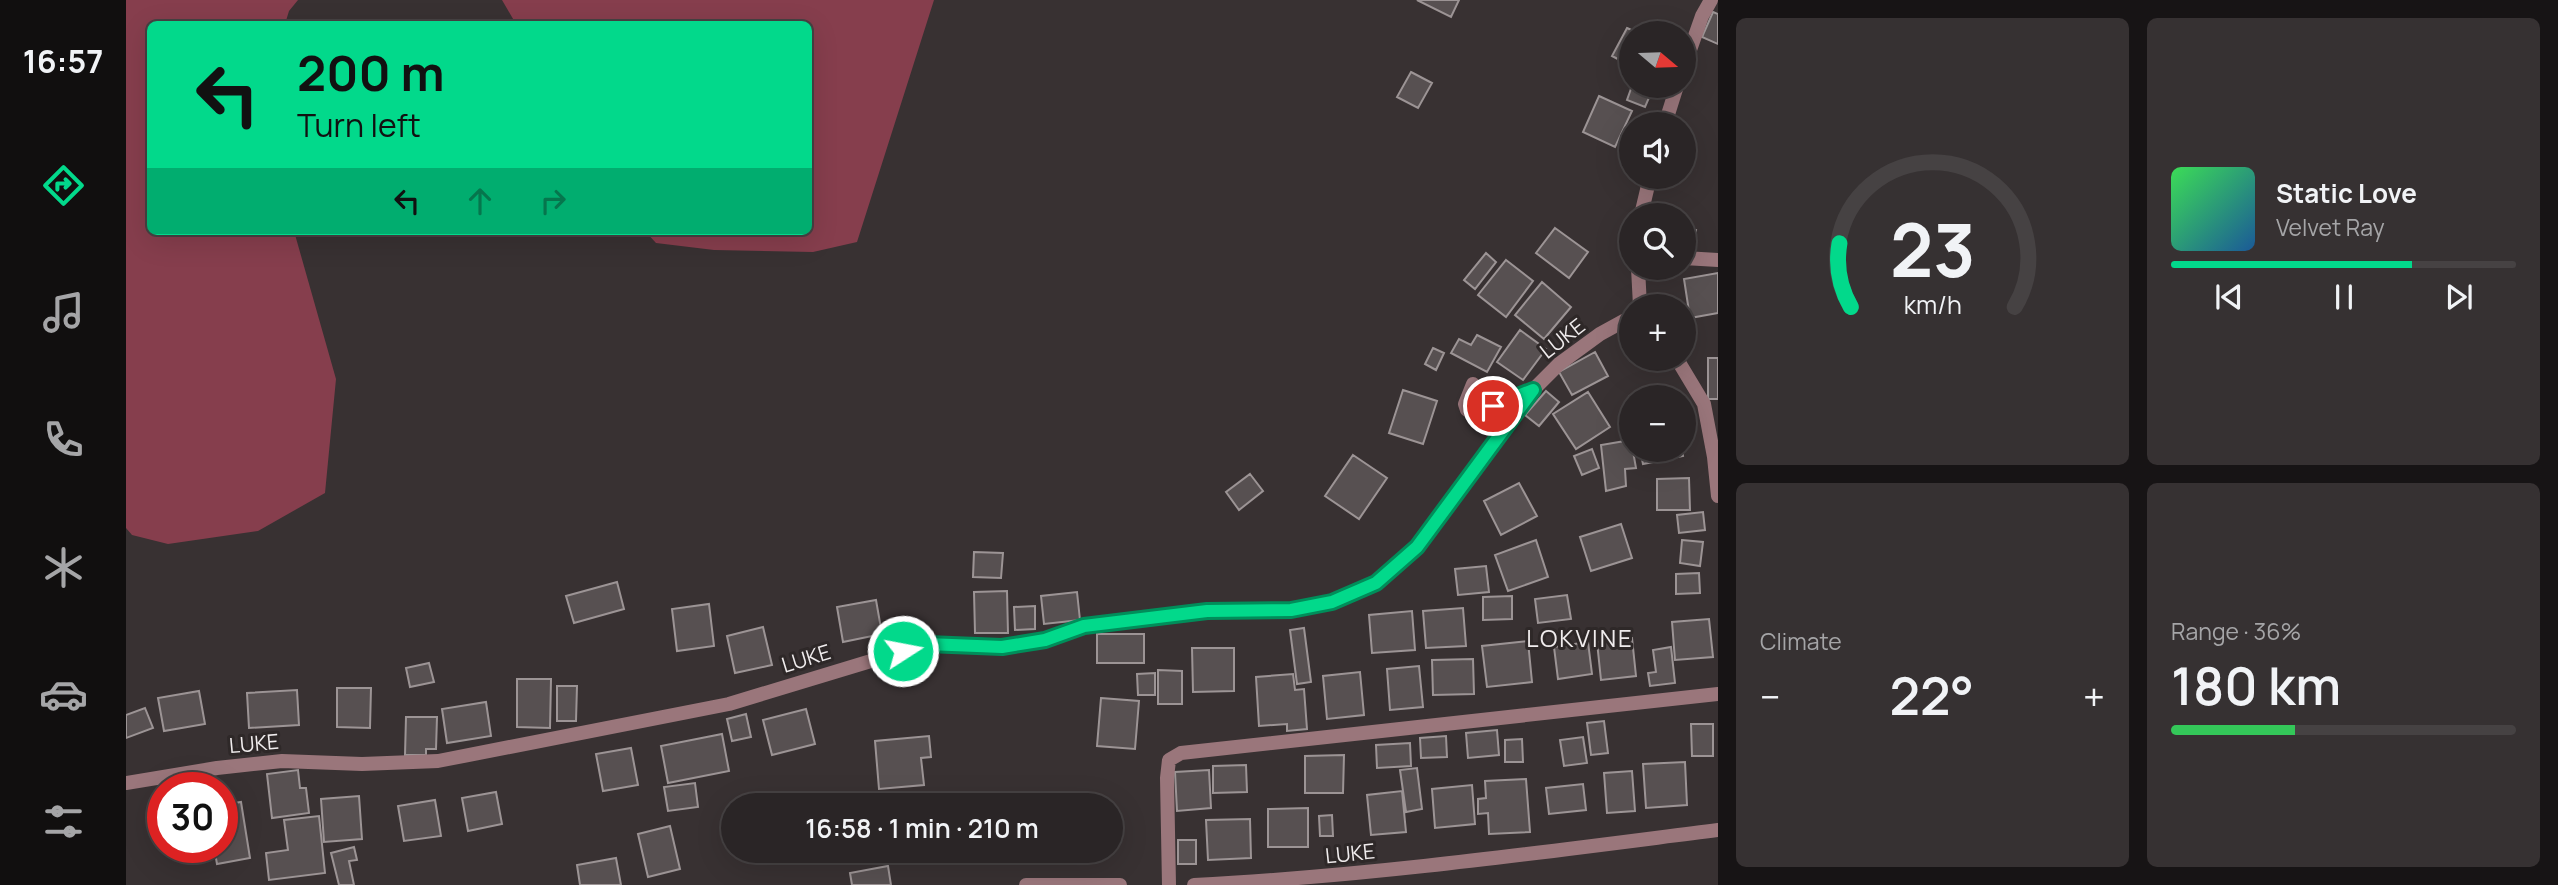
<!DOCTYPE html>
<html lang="en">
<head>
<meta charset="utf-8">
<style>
  :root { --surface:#2a2526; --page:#363132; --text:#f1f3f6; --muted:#a5a5a7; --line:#464243; --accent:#02d98b }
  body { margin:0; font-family:Manrope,sans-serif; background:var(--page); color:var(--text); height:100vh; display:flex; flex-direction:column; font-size:26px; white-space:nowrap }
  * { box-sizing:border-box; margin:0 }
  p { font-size:23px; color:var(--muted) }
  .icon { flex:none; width:38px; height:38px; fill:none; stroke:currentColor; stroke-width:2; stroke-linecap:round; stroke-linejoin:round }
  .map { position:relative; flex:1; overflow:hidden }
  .sheet { display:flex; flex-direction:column; gap:18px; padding:18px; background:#171415; width:840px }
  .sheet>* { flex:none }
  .hud { position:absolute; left:21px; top:21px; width:665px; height:214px; border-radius:10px; box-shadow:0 7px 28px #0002,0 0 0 2px var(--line); background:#02d98b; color:#111; overflow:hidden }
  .needle { width:46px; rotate:109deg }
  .tools { position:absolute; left:1493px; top:21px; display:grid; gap:14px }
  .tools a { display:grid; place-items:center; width:77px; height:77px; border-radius:50%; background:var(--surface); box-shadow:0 7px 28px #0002,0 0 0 2px var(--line); font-size:35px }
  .speed { position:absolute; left:21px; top:772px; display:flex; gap:14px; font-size:35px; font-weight:700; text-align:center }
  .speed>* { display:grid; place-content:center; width:91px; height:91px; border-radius:50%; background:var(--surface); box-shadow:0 7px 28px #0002,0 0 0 2px var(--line); line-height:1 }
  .speed .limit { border:10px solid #d22; background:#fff; color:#111 }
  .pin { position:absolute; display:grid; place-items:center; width:60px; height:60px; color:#fff; margin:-30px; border:4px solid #fff; border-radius:50%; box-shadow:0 2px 7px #0007 }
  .me { position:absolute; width:77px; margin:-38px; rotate:79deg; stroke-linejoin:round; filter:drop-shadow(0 0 5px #0008) }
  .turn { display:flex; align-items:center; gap:24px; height:147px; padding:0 35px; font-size:32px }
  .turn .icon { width:91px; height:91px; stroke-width:2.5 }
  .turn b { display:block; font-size:49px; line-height:60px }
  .lanes { display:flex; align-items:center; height:66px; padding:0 35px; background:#0003; justify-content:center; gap:35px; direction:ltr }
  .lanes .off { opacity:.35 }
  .big { font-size:52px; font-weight:600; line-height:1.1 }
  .sheet .card { flex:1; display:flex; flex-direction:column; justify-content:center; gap:10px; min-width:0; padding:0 24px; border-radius:10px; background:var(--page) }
  .sheet .dial { align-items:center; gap:0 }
  .dial svg { height:182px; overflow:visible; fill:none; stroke:var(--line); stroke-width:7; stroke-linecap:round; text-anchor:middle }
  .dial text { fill:var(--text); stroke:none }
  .song { display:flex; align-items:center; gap:21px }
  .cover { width:84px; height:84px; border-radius:10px; background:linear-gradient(135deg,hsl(130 70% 55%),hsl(210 70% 35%)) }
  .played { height:7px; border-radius:4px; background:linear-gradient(90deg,var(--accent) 70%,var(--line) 70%) }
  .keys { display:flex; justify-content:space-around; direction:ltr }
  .heat { display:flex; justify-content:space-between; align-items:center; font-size:38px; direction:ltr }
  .charge { height:10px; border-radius:5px; background:linear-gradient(90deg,#34c759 36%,var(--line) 0) }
  .sheet .tiles { flex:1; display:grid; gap:18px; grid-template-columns:repeat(2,1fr) }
  .trip { position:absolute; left:595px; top:793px; width:402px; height:70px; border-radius:35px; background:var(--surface); box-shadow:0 7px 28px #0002,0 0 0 2px var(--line); font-weight:600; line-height:70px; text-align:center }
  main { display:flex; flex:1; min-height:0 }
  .menu { display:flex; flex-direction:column; width:126px; justify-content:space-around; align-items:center; background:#110f0f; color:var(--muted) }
  .menu .icon { width:49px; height:49px }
  .menu .current { color:var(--accent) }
  .menu b { font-size:32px; color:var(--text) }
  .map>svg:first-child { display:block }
</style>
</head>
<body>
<main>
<nav class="menu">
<b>16:57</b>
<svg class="icon current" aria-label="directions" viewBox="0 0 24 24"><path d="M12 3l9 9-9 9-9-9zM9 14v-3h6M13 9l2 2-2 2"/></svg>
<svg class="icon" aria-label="music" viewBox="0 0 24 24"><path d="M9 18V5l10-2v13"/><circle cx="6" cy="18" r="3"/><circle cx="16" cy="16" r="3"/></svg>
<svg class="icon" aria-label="phone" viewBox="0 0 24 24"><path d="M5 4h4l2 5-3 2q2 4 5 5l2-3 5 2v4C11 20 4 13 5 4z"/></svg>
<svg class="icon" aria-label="climate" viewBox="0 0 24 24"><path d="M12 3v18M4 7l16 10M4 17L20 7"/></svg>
<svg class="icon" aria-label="car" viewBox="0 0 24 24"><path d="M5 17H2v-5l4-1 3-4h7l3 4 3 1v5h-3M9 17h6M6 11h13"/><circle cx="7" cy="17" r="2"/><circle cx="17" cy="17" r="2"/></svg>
<svg class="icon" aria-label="filters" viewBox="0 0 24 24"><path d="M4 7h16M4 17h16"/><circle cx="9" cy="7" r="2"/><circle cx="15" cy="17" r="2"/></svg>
</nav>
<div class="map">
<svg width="1592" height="885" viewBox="0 0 1592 885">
  <rect width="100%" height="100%" fill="#383132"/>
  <path fill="#863e4d" d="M0,0h172l-9,11 -4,13h-135v207h144l42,148 -11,114 -67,38 -90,13 -36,-9 -6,-7z
    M376,0h432l-77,242 -44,10 -99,-2 -58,-7 -11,-12h163v-207h-292z"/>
  <path fill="#575051" stroke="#9c9495" stroke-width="2" d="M1291,0h42l-8,17z
    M1587,12l5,2v30l-16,-7z
    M1501,28l11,5h-7v33l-19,-10z
    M1285,72l21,11 -14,25 -21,-11z
    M1506,86h22l-9,21 -18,-7z
    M1473,96l33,15 -17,36 -32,-15z
    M1429,228l33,24 -19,26 -33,-25z
    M1558,228l12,2 -3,21 -9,-1z
    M1360,253l10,9 -21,27 -11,-9z
    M1380,260l27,21 -27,36 -28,-22z
    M1592,273v40l-28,5 -6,-39z
    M1416,282l29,25 -27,32 -29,-24z
    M1394,330l26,19 -23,31 -26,-18z
    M1351,335l24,12 -14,25 -36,-19 8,-14 12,6z
    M1307,348l11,5 -8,17 -11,-6z
    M1469,352l13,24 -36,19 -13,-23z
    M1582,358h10v41h-10z
    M1540,386l3,11 -38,1 -1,-2z
    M1277,390l34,11 -14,43 -34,-11z
    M1420,391l13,11 -20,24 -14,-11z
    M1462,392l22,35 -34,22 -23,-35z
    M1505,440l5,28 -11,1 1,17 -20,5 -5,-46z
    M1466,449l7,19 -17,7 -8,-19z
    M1514,450h42l1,6 -40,8z
    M1227,455l34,23 -28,41 -34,-23z
    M1124,474l13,17 -24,19 -13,-18z
    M1563,478l1,32h-33v-31z
    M1393,483l18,33 -36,19 -17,-34z
    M1577,512l2,18 -26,3 -2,-18z
    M1495,524l11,34 -41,13 -11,-34z
    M1410,540l12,37 -40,14 -13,-36z
    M1556,540l21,2 -3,24 -20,-3z
    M848,552l29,1 -2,25 -28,-1z
    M1360,566l3,26 -31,3 -3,-26z
    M1573,573l1,20 -24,1v-20z
    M491,582l7,27 -50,14 -8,-27z
    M881,591l1,42h-33l-1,-41z
    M951,592l3,28 -36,4 -3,-28z
    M1441,595l4,24 -33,4 -3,-24z
    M1386,596v23l-29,1v-23z
    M750,600l6,34 -39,8 -6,-35z
    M583,604l5,42 -37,5 -5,-42z
    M909,606v23l-20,1 -1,-23z
    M1337,608l3,38 -40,2 -3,-37z
    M1286,611l3,39 -43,3 -3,-38z
    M1583,619l4,38 -38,3 -3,-38z
    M637,627l9,38 -37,8 -8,-37z
    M1178,628l7,54 -14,2 -7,-54z
    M971,634h47v29h-47z
    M1506,638l4,38 -35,4 -4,-38z
    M1402,641l4,41 -45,5 -5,-41z
    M1462,642l4,32 -34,5 -4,-32z
    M1545,647l4,36 -25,3 -2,-13 8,-1 -3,-22z
    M1066,648h42v43l-41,1z
    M1347,659l1,35 -41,1 -1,-35z
    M303,663l5,19 -24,5 -4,-19z
    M1293,666l4,41 -33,3 -3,-41z
    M1032,670l24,1v33h-24z
    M1234,672l4,43 -37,4 -4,-43z
    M1029,673v22h-17l-1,-21z
    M1167,674l2,16 9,-1 3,40 -20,2v-7l-28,2 -3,-49z
    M391,679h34l-1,49 -33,-1z
    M431,686h20l-1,35h-19z
    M211,688h34l-1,40 -33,-1z
    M171,690l2,35 -50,3 -2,-35z
    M73,691l6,33 -41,7 -6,-33z
    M975,698l38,3 -4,48 -38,-3z
    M360,702l5,34 -44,7 -5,-34z
    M19,708l8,20 -27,10v-23z
    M680,709l9,35 -43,11 -9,-35z
    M620,714l5,23 -19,4 -5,-22z
    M280,717h31l-1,32h-10v6h-21z
    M1478,721l4,32 -17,2 -4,-32z
    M1565,724h22v32h-21z
    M1371,730l2,25 -31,3 -2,-25z
    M596,734l7,37 -61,12 -7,-37z
    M803,736l2,21 -10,1 3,27 -45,4 -4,-48z
    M1320,736l1,21 -26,1 -1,-20z
    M1457,737l4,26 -23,3 -4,-26z
    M1396,739l1,23h-18v-22z
    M1284,743l1,23 -34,2 -1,-23z
    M505,748l7,37 -35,6 -7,-37z
    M1218,755l-1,38h-38v-37z
    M1559,762l2,43 -41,3 -3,-44z
    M1120,765l1,27 -34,1v-27z
    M1291,768l5,41 -16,3 -6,-42z
    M172,770l2,18h6l3,25 -37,5 -5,-44z
    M1083,770l2,38 -34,3 -2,-39z
    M1506,771l3,40 -28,2 -3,-40z
    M1400,779l4,53 -41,2 -1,-21 -10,1v-15l8,-1 -1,-17z
    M569,783l3,24 -30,4 -4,-24z
    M1457,784l3,26 -37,4 -3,-26z
    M1346,785l3,39 -40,4 -3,-39z
    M1276,791l4,41 -35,3 -4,-40z
    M370,792l6,32 -34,7 -6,-33z
    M233,796l3,43 -38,3 -3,-43z
    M309,800l6,36 -37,5 -6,-35z
    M115,802l9,56 -33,6 -3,-17h8v-42z
    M1182,808v39h-40v-38z
    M1206,815l1,21h-13l-1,-20z
    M193,816l6,57 -56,7 -3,-27 22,-3 -4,-30z
    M1124,819l1,39 -43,2 -2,-40z
    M544,826l10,43 -32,8 -10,-43z
    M1052,840h18v24h-18z
    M228,847l3,13 -8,1 5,24h-15l-8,-32z
    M490,858l5,27h-41l-3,-20z
    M762,866l3,19h-39l-2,-12z"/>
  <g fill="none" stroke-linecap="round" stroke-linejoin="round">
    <path stroke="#9a767b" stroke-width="14" d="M1558,258l34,2
      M1347,384l-8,20 2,6 7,4 59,-24"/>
    <path stroke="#9a767b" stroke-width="14" d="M1558,67l18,-51 9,-16
      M1539,124l12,-38
      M1515,215l9,-38
      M1512,268l2,38
      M1551,359l27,45 10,53 4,39
      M0,783l91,-15 65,-7 80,3 76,-3 291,-57 198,-60 75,3 43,-7 39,-14 123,-15 84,-1 41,-8 44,-19 41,-36 116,-157 26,-26 41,-30 31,-17
      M900,885h94
      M1043,885l-2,-107 2,-18 12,-7 537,-59
      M1068,885c176,-9 350,-33 524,-55"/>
  </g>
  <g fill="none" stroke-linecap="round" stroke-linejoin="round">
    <defs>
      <path id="route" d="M777,651l24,-7 75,3 43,-7 39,-14 123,-15 84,-1 41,-8 44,-19 41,-36 116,-157 -40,16"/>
    </defs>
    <use href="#route" stroke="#018d5a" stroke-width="18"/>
    <use href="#route" stroke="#02d98b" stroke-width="12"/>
  </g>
  <g text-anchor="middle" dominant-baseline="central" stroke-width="6" stroke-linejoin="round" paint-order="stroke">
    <g font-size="21" fill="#f0eced" stroke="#2e2828">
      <text transform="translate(1436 338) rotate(-38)">LUKE</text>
      <text transform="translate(680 658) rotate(-17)">LUKE</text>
      <text transform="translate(128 743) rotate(-5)">LUKE</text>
      <text transform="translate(1224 853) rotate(-6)">LUKE</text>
    </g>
    <g font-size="24" letter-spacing="2" fill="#f0eced" stroke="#2e2828">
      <text x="1454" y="637">LOKVINE</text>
    </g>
  </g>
</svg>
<div class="tools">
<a><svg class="needle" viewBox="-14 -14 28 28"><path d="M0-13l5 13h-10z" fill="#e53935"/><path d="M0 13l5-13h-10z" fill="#a5a5a7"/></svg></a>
<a><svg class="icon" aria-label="sound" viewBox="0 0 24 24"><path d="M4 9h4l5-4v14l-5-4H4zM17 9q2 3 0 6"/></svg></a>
<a><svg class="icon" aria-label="search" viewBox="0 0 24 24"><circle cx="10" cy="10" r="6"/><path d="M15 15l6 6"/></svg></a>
<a>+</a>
<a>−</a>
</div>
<div class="speed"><div class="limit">30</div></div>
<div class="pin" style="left:1367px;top:406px;background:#d93025"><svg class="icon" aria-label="arrive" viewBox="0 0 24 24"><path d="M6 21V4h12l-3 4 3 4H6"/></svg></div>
<svg class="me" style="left:777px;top:651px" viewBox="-20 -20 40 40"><circle r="17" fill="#02d98b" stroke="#fff" stroke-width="3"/><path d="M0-11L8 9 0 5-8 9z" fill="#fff"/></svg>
<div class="trip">16:58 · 1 min · 210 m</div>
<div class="hud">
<div class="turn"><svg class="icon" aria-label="left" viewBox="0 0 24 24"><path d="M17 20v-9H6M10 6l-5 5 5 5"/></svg><div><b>200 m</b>Turn left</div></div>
<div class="lanes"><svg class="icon" aria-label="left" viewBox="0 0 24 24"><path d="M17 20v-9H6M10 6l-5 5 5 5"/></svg><svg class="icon off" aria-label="ahead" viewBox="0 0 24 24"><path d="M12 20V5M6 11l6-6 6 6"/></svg><svg class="icon off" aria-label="right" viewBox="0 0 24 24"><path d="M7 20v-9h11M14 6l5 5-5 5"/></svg></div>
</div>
</div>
<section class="sheet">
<div class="tiles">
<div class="card dial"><svg viewBox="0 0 100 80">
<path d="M14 69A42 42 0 1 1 86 69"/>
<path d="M14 69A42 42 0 0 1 9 41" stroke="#02d98b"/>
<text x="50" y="56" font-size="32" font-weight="700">23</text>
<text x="50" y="72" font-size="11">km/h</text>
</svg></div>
<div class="card">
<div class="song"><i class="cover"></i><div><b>Static Love</b><p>Velvet Ray</p></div></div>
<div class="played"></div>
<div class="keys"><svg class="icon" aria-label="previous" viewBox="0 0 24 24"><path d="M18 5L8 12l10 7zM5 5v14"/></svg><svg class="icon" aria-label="pause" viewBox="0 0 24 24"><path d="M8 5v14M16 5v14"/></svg><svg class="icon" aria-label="next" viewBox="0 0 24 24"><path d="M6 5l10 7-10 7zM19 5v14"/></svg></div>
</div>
<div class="card"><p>Climate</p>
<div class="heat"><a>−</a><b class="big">22°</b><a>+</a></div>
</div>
<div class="card"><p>Range · 36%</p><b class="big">180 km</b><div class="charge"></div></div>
</div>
</section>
</main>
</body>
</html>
